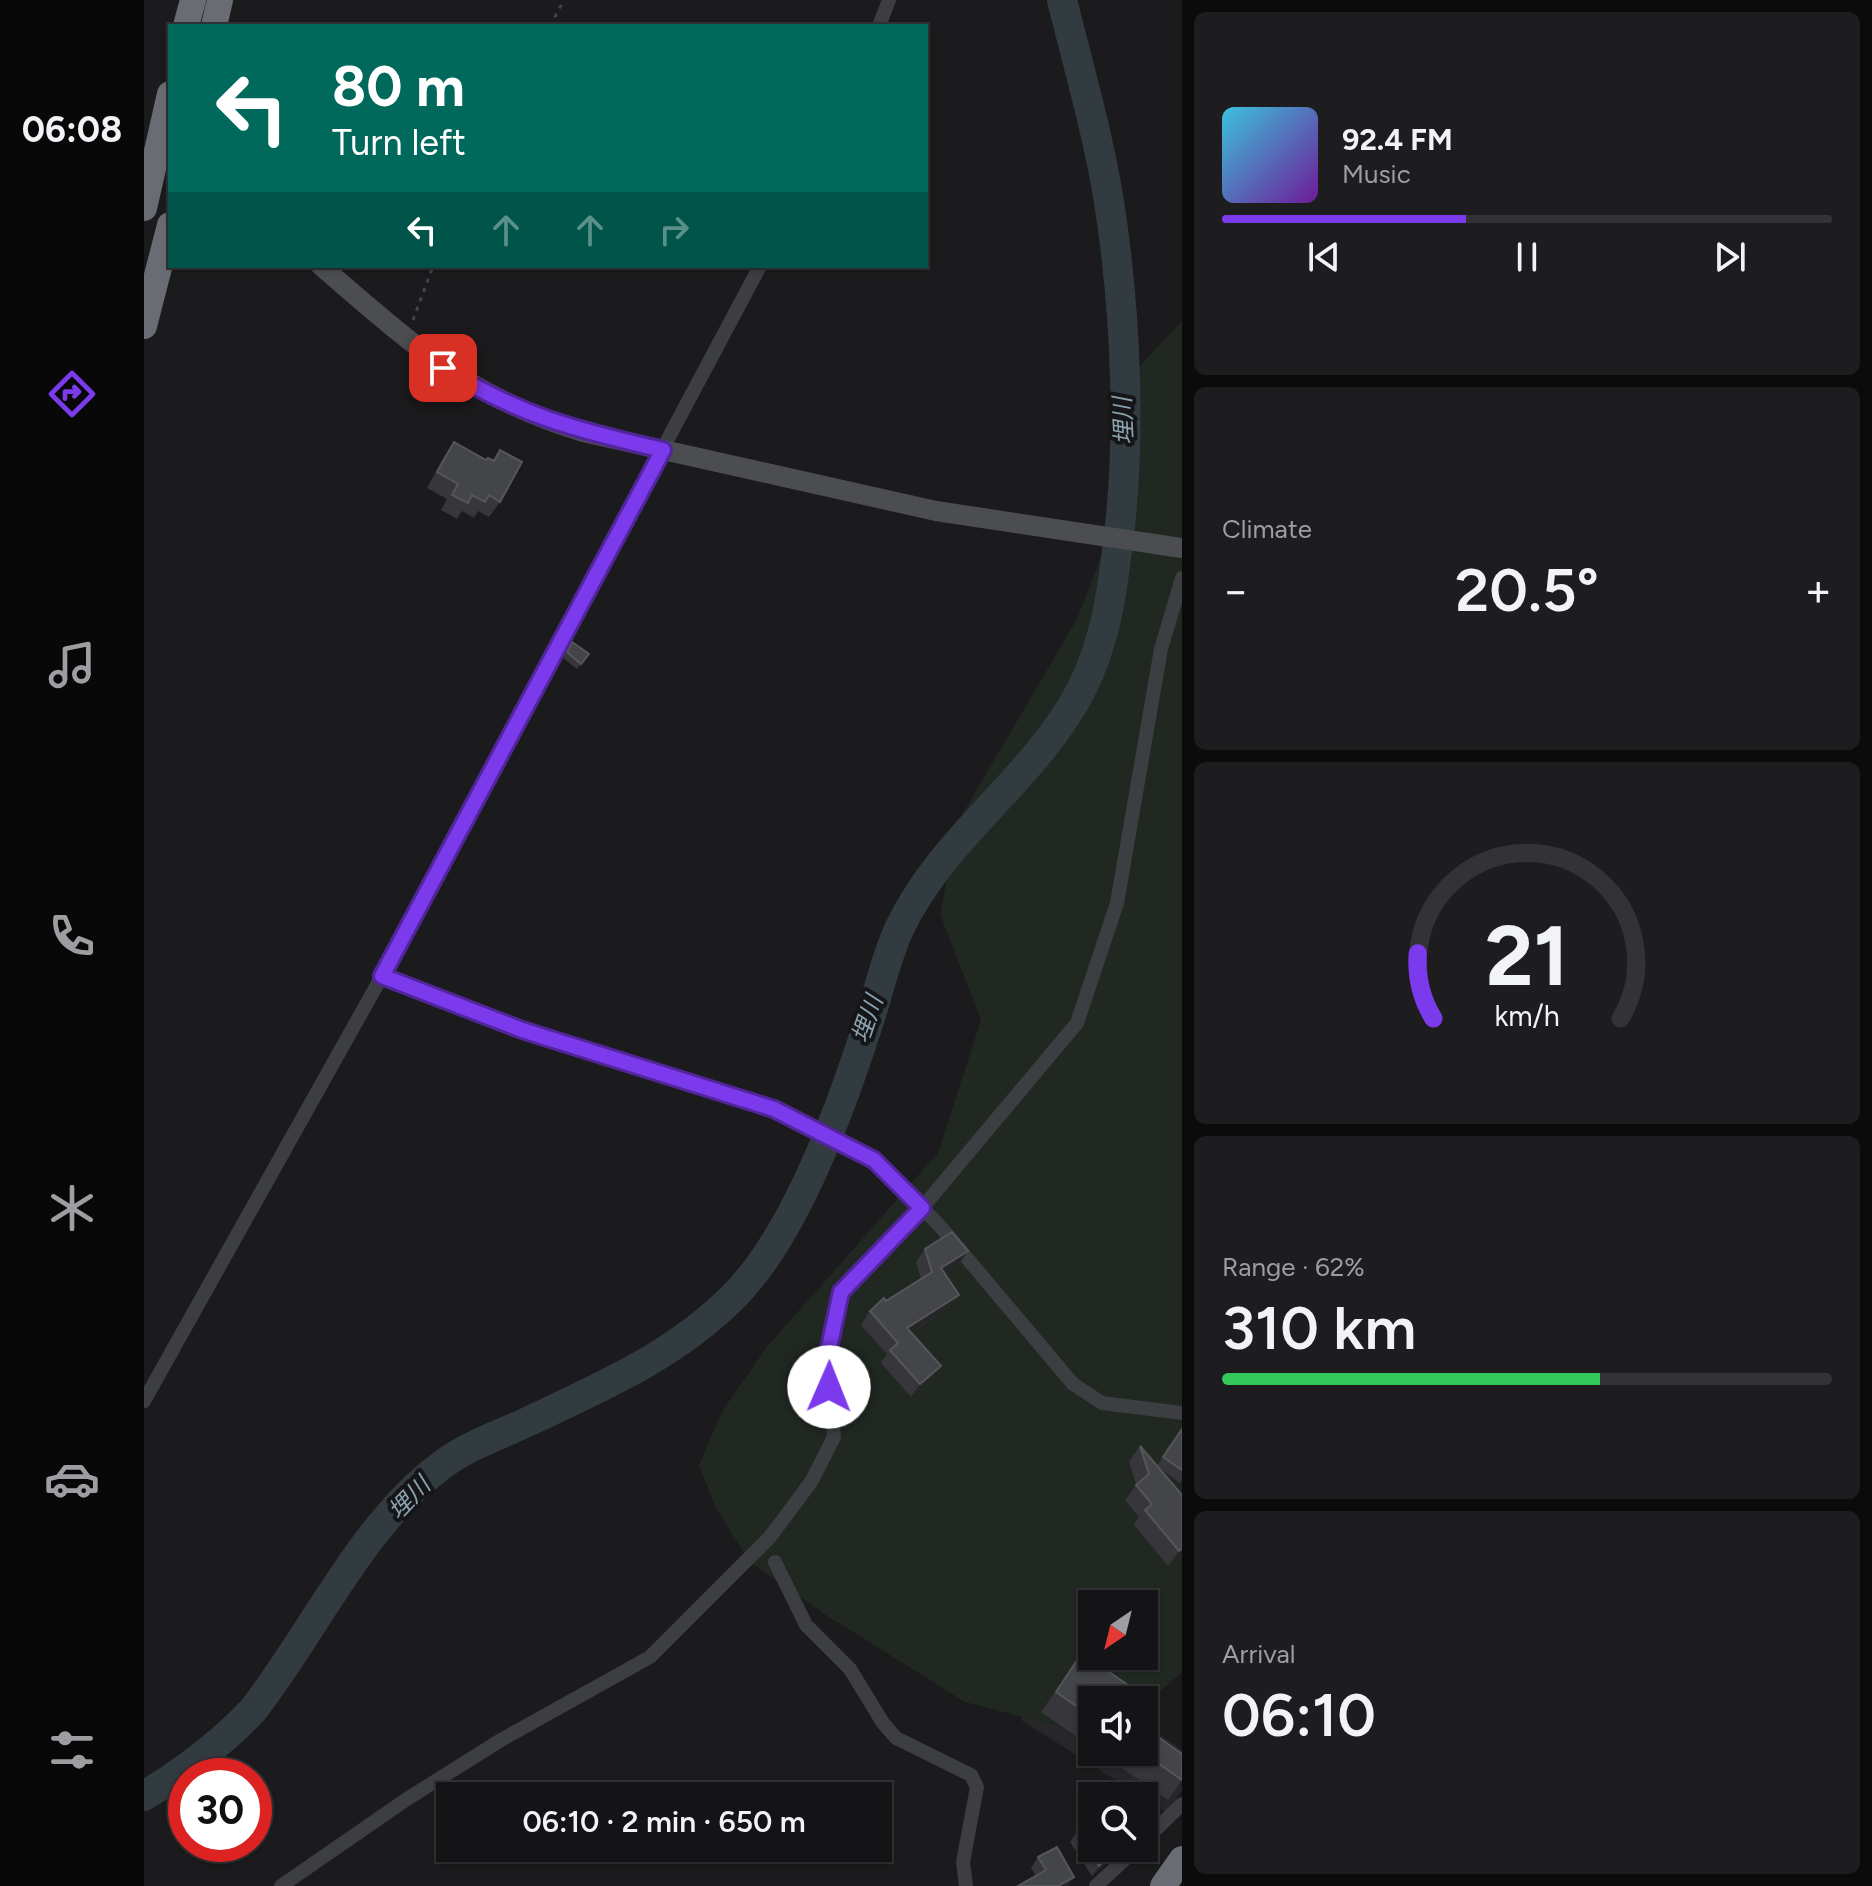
<!DOCTYPE html>
<html lang="en">
<head>
<meta charset="utf-8">
<style>
  :root { --surface:#141416; --page:#1d1d1f; --text:#f1f3f6; --muted:#9d9ea1; --line:#333335; --accent:#7c3aed }
  body { margin:0; font-family:Figtree,"Noto Sans JP",sans-serif; background:var(--page); color:var(--text); height:100vh; display:flex; flex-direction:column; font-size:30px; white-space:nowrap }
  * { box-sizing:border-box; margin:0 }
  p { font-size:26px; color:var(--muted) }
  .icon { flex:none; width:44px; height:44px; fill:none; stroke:currentColor; stroke-width:2; stroke-linecap:round; stroke-linejoin:round }
  .map { position:relative; flex:1; overflow:hidden }
  .sheet { display:flex; flex-direction:column; gap:12px; padding:12px; background:#0b0b0c; width:690px }
  .sheet>* { flex:none }
  .guide { position:absolute; left:24px; top:24px; width:760px; height:244px; border-radius:0px; box-shadow:0 2px 6px #0004,0 0 0 2px var(--line); background:#00695c; color:#fff; overflow:hidden }
  .needle { width:52px; rotate:215deg }
  .fabs { position:absolute; left:934px; top:1590px; display:grid; gap:16px }
  .fabs a { display:grid; place-items:center; width:80px; height:80px; border-radius:0px; background:var(--surface); box-shadow:0 2px 6px #0004,0 0 0 2px var(--line); font-size:40px }
  .speed { position:absolute; left:24px; top:1758px; display:flex; gap:16px; font-size:40px; font-weight:700; text-align:center }
  .speed>* { display:grid; place-content:center; width:104px; height:104px; border-radius:50%; background:var(--surface); box-shadow:0 2px 6px #0004,0 0 0 2px var(--line); line-height:1 }
  .speed .limit { border:12px solid #d22; background:#fff; color:#111 }
  .pin { position:absolute; display:grid; place-items:center; width:68px; height:68px; color:#fff; margin:-34px; border-radius:16px; box-shadow:0 4px 12px #0006 }
  .me { position:absolute; width:88px; margin:-44px; rotate:1deg; stroke-linejoin:round; filter:drop-shadow(0 0 6px #0008) }
  .turn { display:flex; align-items:center; gap:28px; height:168px; padding:0 32px; font-size:36px }
  .turn .icon { width:104px; height:104px; stroke-width:2.5 }
  .turn b { display:block; font-size:56px; line-height:68px }
  .lanes { display:flex; align-items:center; height:76px; padding:0 32px; background:#0003; justify-content:center; gap:40px; direction:ltr }
  .lanes .off { opacity:.35 }
  .big { font-size:60px; font-weight:600; line-height:1.1 }
  .sheet .widget { flex:1; display:flex; flex-direction:column; justify-content:center; gap:12px; min-width:0; padding:0 28px; border-radius:12px; background:var(--page) }
  .sheet .dial { align-items:center; gap:0 }
  .dial svg { height:208px; overflow:visible; fill:none; stroke:var(--line); stroke-width:7; stroke-linecap:round; text-anchor:middle }
  .dial text { fill:var(--text); stroke:none }
  .song { display:flex; align-items:center; gap:24px }
  .cover { width:96px; height:96px; border-radius:12px; background:linear-gradient(135deg,hsl(190 70% 55%),hsl(280 70% 35%)) }
  .played { height:8px; border-radius:4px; background:linear-gradient(90deg,var(--accent) 40%,var(--line) 40%) }
  .keys { display:flex; justify-content:space-around; direction:ltr }
  .heat { display:flex; justify-content:space-between; align-items:center; font-size:44px; direction:ltr }
  .charge { height:12px; border-radius:6px; background:linear-gradient(90deg,#34c759 62%,var(--line) 0) }
  .trip { position:absolute; left:292px; top:1782px; width:456px; height:80px; border-radius:0px; background:var(--surface); box-shadow:0 2px 6px #0004,0 0 0 2px var(--line); font-weight:600; line-height:80px; text-align:center }
  main { display:flex; flex:1; min-height:0 }
  .menu { display:flex; flex-direction:column; width:144px; justify-content:space-around; align-items:center; background:#080809; color:var(--muted) }
  .menu .icon { width:56px; height:56px }
  .menu .active { color:var(--accent) }
  .menu b { font-size:36px; color:var(--text) }
  .map>svg:first-child { display:block }
</style>
</head>
<body>
<main>
<nav class="menu">
<b>06:08</b>
<svg class="icon active" aria-label="directions" viewBox="0 0 24 24"><path d="M12 3l9 9-9 9-9-9zM9 14v-3h6M13 9l2 2-2 2"/></svg>
<svg class="icon" aria-label="music" viewBox="0 0 24 24"><path d="M9 18V5l10-2v13"/><circle cx="6" cy="18" r="3"/><circle cx="16" cy="16" r="3"/></svg>
<svg class="icon" aria-label="phone" viewBox="0 0 24 24"><path d="M5 4h4l2 5-3 2q2 4 5 5l2-3 5 2v4C11 20 4 13 5 4z"/></svg>
<svg class="icon" aria-label="climate" viewBox="0 0 24 24"><path d="M12 3v18M4 7l16 10M4 17L20 7"/></svg>
<svg class="icon" aria-label="car" viewBox="0 0 24 24"><path d="M5 17H2v-5l4-1 3-4h7l3 4 3 1v5h-3M9 17h6M6 11h13"/><circle cx="7" cy="17" r="2"/><circle cx="17" cy="17" r="2"/></svg>
<svg class="icon" aria-label="filters" viewBox="0 0 24 24"><path d="M4 7h16M4 17h16"/><circle cx="9" cy="7" r="2"/><circle cx="15" cy="17" r="2"/></svg>
</nav>
<div class="map">
<svg width="1038" height="1886" viewBox="0 0 1038 1886">
  <rect width="100%" height="100%" fill="#1b1b1d"/>
  <path fill="#27272a" d="M919,1660l29,40v52h52v-38l6,13 32,23v41l-16,21 -145,-92z"/>
  <path fill="#212822" fill-rule="evenodd" d="M1038,321v1351l-38,34v-6h-52l-23,29 -104,-27 -139,-87 -76,-53 -34,-54 -17,-43 24,-55 43,-62 172,-195 43,-133 -41,-106 19,-94 118,-201 60,-154 -1,-95zM948,1604h52v52h-52z"/>
  <g fill="none" stroke-linecap="round" stroke-linejoin="round">
    <path stroke="#323b40" stroke-width="30" d="M0,1796c41,-25 76,-51 109,-86 61,-78 109,-186 189,-245 25,-19 55,-29 83,-42 76,-36 150,-67 210,-128 60,-61 106,-187 132,-268 11,-32 18,-67 32,-98 45,-94 133,-147 181,-237 25,-48 32,-98 38,-150 13,-100 8,-220 -6,-320 -10,-75 -32,-149 -50,-222"/>
    <path stroke="#434548" stroke-width="3" stroke-dasharray="4 6" stroke-linecap="butt" d="M406,26l14,-26
      M269,320l20,-54"/>
    <path stroke="#3c3e42" stroke-width="14" d="M735,26l10,-26
      M238,976l140,54 252,79 100,51 65,65 134,159 29,19 80,10
      M0,1401l238,-425 378,-710
      M631,1562l31,63 44,44 33,54 13,15 75,37 6,12 -14,75 3,24
      M1000,1841l38,-37
      M137,1886l126,-87 94,-59 149,-83 120,-120 41,-55 23,-45 -8,-75 15,-70 81,-84 155,-185 40,-120 44,-254 21,-71
      M952,1886l41,-38"/>
    <path stroke="#4b4d51" stroke-width="20" d="M177,266c90,77 146,131 262,166l353,79 246,37"/>
    <path stroke="#696c72" stroke-width="26" d="M42,26l7,-26
      M70,26l6,-26
      M0,208l26,-114
      M0,326l26,-101
      M1019,1886l19,-27"/>
  </g>
  <path fill="#37373b" d="M310,442l32,18 7,1 7,-11v52l-11,15 -11,-6 -4,7 -12,-7 -5,8 -16,-9 6,-11 -20,-11 17,-31z
    M428,642l17,12 -12,15 -14,-11z
    M781,1249l43,2 -9,13 -14,9 14,22 -10,13 -38,25 20,46 -20,18 -30,-34 6,-9 -26,-29 9,-14 51,-32 -5,-17z
    M1038,1429v51l-2,3 -22,-16 24,28v59l-14,12 -34,-41 5,-8 -14,-17 11,-15 -7,-24 11,-15 17,20z
    M938,1653l10,47v47l-51,-35z
    M955,1752l83,2v26l-14,20z
    M933,1832l37,24 -22,20 -22,-34z
    M894,1857l36,20 -6,9h-50l18,-10 -5,-8z"/>
  <path fill="#262629" d="M824,1251l-9,13 -27,17 9,-13z
    M815,1295l-10,13 -51,33 9,-13z
    M797,1366l-10,13 -20,18 9,-13z
    M1038,1548v6l-14,12 11,-15z
    M974,1848l-4,8 -22,20 7,-10z
    M930,1877l-6,9h-10z"/>
  <path fill="#444548" stroke="#55565a" stroke-width="2" d="M310,442l32,18 2,-2 6,3 6,-11 22,12 -22,40 -11,-7 -4,7 -13,-7 -4,8 -16,-8 6,-11 -21,-12z
    M428,642l17,12 -8,10 -14,-12z
    M808,1232l16,19 -27,17 18,27 -52,33 34,38 -21,18 -30,-34 8,-7 -28,-32 14,-13 2,3 46,-29 -7,-23z
    M1038,1429v41l-19,-13z
    M996,1446l42,49v53l-3,3 -34,-41 7,-6 -16,-19 13,-11z
    M938,1653l73,51 -11,16v-20h-52v17l-36,-25z
    M1000,1727l38,27v26l-40,-28h2z
    M948,1822v26h26l-19,18 -22,-34z
    M913,1847l17,30 -16,9h-40l28,-16 -8,-13z"/>
  <g fill="none" stroke-linecap="round" stroke-linejoin="round">
    <defs>
      <path id="route" d="M299,368c77,48 133,62 220,82l-281,526 140,54 252,79 100,51 48,48 -81,84 -15,70 3,25"/>
    </defs>
    <use href="#route" stroke="#51269a" stroke-width="20"/>
    <use href="#route" stroke="#7c3aed" stroke-width="14"/>
  </g>
  <g text-anchor="middle" dominant-baseline="central" stroke-width="8" stroke-linejoin="round" paint-order="stroke">
    <g font-size="24" font-style="italic" fill="#8ba3b1" stroke="#161618">
      <text transform="translate(979 421) rotate(-93)">埋川</text>
      <text transform="translate(723 1019) rotate(-71)">埋川</text>
      <text transform="translate(265 1498) rotate(-46)">埋川</text>
    </g>
  </g>
</svg>
<div class="fabs">
<a><svg class="needle" viewBox="-14 -14 28 28"><path d="M0-13l5 13h-10z" fill="#e53935"/><path d="M0 13l5-13h-10z" fill="#9d9ea1"/></svg></a>
<a><svg class="icon" aria-label="sound" viewBox="0 0 24 24"><path d="M4 9h4l5-4v14l-5-4H4zM17 9q2 3 0 6"/></svg></a>
<a><svg class="icon" aria-label="search" viewBox="0 0 24 24"><circle cx="10" cy="10" r="6"/><path d="M15 15l6 6"/></svg></a>
</div>
<div class="speed"><div class="limit">30</div></div>
<div class="pin" style="left:299px;top:368px;background:#d93025"><svg class="icon" aria-label="arrive" viewBox="0 0 24 24"><path d="M6 21V4h12l-3 4 3 4H6"/></svg></div>
<svg class="me" style="left:685px;top:1387px" viewBox="-20 -20 40 40"><circle r="19" fill="#fff"/><path d="M0-13L10 11 0 6-10 11z" fill="#7c3aed"/></svg>
<div class="trip">06:10 · 2 min · 650 m</div>
<div class="guide">
<div class="turn"><svg class="icon" aria-label="left" viewBox="0 0 24 24"><path d="M17 20v-9H6M10 6l-5 5 5 5"/></svg><div><b>80 m</b>Turn left</div></div>
<div class="lanes"><svg class="icon" aria-label="left" viewBox="0 0 24 24"><path d="M17 20v-9H6M10 6l-5 5 5 5"/></svg><svg class="icon off" aria-label="ahead" viewBox="0 0 24 24"><path d="M12 20V5M6 11l6-6 6 6"/></svg><svg class="icon off" aria-label="ahead" viewBox="0 0 24 24"><path d="M12 20V5M6 11l6-6 6 6"/></svg><svg class="icon off" aria-label="right" viewBox="0 0 24 24"><path d="M7 20v-9h11M14 6l5 5-5 5"/></svg></div>
</div>
</div>
<section class="sheet">
<div class="widget">
<div class="song"><i class="cover"></i><div><b>92.4 FM</b><p>Music</p></div></div>
<div class="played"></div>
<div class="keys"><svg class="icon" aria-label="previous" viewBox="0 0 24 24"><path d="M18 5L8 12l10 7zM5 5v14"/></svg><svg class="icon" aria-label="pause" viewBox="0 0 24 24"><path d="M8 5v14M16 5v14"/></svg><svg class="icon" aria-label="next" viewBox="0 0 24 24"><path d="M6 5l10 7-10 7zM19 5v14"/></svg></div>
</div>
<div class="widget"><p>Climate</p>
<div class="heat"><a>−</a><b class="big">20.5°</b><a>+</a></div>
</div>
<div class="widget dial"><svg viewBox="0 0 100 80">
<path d="M14 69A42 42 0 1 1 86 69"/>
<path d="M14 69A42 42 0 0 1 8 44" stroke="#7c3aed"/>
<text x="50" y="56" font-size="32" font-weight="700">21</text>
<text x="50" y="72" font-size="11">km/h</text>
</svg></div>
<div class="widget"><p>Range · 62%</p><b class="big">310 km</b><div class="charge"></div></div>
<div class="widget"><p>Arrival</p><b class="big">06:10</b></div>
</section>
</main>
</body>
</html>
